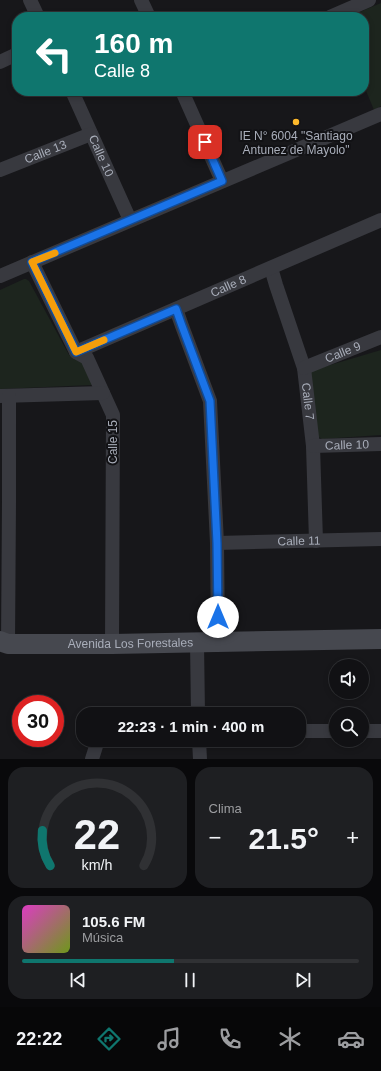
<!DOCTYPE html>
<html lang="es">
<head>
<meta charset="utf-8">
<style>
  :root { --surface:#111114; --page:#1e1f22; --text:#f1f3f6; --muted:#9c9da0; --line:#303134; --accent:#0f766e }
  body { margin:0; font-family:Helvetica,sans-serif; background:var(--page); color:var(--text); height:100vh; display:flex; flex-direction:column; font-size:15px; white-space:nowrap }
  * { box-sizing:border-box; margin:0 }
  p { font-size:13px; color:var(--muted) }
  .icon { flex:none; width:22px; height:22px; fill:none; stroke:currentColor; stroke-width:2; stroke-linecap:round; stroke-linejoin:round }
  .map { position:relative; height:759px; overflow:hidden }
  .drawer { display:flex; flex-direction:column; gap:8px; padding:8px; background:#09090b; flex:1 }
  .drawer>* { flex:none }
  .top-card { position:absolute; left:12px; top:12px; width:357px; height:84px; border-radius:16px; box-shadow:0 2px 6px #0003,0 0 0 1px var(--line); background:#0f766e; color:#fff; overflow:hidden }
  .buttons { position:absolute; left:329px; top:659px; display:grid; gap:8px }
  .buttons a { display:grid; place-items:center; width:40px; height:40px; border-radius:50%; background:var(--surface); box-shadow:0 2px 6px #0003,0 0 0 1px var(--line); font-size:20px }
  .speed { position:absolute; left:12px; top:695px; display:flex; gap:8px; font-size:20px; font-weight:700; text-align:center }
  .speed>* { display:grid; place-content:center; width:52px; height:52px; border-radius:50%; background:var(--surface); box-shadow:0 2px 6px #0003,0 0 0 1px var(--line); line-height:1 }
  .speed .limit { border:6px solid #d22; background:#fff; color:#111 }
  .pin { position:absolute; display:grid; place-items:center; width:34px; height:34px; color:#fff; margin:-17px; border-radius:8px; box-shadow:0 2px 6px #0006 }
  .me { position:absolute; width:44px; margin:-22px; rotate:0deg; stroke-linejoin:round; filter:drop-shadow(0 0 3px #0008) }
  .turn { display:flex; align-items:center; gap:14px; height:84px; padding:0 16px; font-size:18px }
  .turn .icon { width:52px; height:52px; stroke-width:2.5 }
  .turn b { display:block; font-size:28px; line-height:34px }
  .big { font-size:30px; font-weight:600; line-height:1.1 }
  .drawer .card { flex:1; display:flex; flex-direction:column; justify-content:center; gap:6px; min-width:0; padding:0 14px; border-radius:16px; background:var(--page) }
  .drawer .dial { align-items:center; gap:0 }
  .dial svg { height:104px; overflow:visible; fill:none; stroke:var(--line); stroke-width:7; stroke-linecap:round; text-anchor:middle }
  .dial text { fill:var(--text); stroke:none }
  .song { display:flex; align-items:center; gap:12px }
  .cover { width:48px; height:48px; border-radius:6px; background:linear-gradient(135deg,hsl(310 70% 55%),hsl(80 70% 35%)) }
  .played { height:4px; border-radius:2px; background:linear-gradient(90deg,var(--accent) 45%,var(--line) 45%) }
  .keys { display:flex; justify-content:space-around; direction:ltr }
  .heat { display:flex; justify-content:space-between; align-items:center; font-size:22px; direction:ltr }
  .drawer .tiles { flex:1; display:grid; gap:8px; grid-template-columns:1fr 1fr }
  .card:last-child { grid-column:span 2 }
  .trip { position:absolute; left:76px; top:707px; width:230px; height:40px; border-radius:16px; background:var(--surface); box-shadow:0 2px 6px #0003,0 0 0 1px var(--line); font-weight:600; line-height:40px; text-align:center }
  .tab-bar { display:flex; height:64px; justify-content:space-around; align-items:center; background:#070708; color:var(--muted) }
  .tab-bar .icon { width:28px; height:28px }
  .tab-bar .current { color:var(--accent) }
  .tab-bar b { font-size:18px; color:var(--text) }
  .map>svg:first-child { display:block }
</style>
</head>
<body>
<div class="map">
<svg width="381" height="759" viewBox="0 0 381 759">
  <rect width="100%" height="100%" fill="#17171a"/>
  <path fill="#1d251e" d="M381,3v103l-7,4 -10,-24v-69h-16z
    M24,279h2l3,2 40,74 16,7 7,23 -92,4v-99z
    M381,350v85l-59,4 -5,-3 -7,-65z"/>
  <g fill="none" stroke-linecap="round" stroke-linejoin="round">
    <g stroke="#38393f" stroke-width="14">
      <path d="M30,0l8,17"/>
      <path d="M141,0l8,17"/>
      <path d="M330,17l39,-17"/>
      <path d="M0,62l17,-8"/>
      <path id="s1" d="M72,91l58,129"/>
      <path d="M182,91l40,90"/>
      <path id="s2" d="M0,170l91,-36"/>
      <path d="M32,262l44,90 11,6 26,57 -1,229"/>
      <path id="s3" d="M271,268l5,17 28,83 9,78 3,95"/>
      <path d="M0,276l381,-162"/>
      <path d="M176,309l6,17 28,75 7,142 1,99"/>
      <path id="s4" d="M76,352l305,-132"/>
      <path id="s5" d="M304,368l77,-31"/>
      <path d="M0,396l103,-3"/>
      <path id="s6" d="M313,446l68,-2"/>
      <path id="s7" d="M217,543l164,-4"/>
      <path d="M197,642l1,72"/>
      <path d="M8,644l1,-143v-105"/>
      <path d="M299,731h37"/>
      <path d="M362,731h19"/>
      <path d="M199,740l1,19"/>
      <path d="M92,759l6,-19"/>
    </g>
    <path stroke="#46484f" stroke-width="20" id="s8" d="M0,641l8,3h104l269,-5"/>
  </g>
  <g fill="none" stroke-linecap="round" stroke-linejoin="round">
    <defs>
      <path id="route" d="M205,142l17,39 -190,81 44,90 100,-43 6,17 28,75 7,142 1,74"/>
    </defs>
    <use href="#route" stroke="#114b97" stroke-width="10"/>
    <use href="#route" stroke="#1a73e8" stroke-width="7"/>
    <path stroke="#f59e0b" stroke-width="7" d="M55,253l-23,9 44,90 28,-12"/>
  </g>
  <circle fill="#feb92b" stroke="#121215" stroke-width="1.5" cx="296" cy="122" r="4"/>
  <g text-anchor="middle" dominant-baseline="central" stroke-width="4" stroke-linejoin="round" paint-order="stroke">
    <g font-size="12" fill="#a9aeba" stroke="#121215">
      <text x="296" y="136">IE N° 6004 "Santiago<tspan x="296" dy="14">Antunez de Mayolo"</tspan></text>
    </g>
    <g font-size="12" fill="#a9aeba" stroke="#121215">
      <text stroke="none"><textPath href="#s2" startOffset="49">Calle 13</textPath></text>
      <text stroke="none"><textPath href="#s1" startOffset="71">Calle 10</textPath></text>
      <text stroke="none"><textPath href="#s4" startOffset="166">Calle 8</textPath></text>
      <text stroke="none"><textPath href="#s5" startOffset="42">Calle 9</textPath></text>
      <text stroke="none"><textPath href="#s3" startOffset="139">Calle 7</textPath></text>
      <text transform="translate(113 442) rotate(-90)">Calle 15</text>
      <text stroke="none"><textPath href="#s6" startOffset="34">Calle 10</textPath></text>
      <text stroke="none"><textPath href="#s7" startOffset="82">Calle 11</textPath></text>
      <text stroke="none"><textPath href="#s8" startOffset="131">Avenida Los Forestales</textPath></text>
    </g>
  </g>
</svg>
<div class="buttons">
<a><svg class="icon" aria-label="sound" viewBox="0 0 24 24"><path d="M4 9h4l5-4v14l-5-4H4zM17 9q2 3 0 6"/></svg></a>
<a><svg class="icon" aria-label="search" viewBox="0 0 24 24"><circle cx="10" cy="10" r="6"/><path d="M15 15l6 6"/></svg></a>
</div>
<div class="speed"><div class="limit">30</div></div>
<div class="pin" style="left:205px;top:142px;background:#d93025"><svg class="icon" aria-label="arrive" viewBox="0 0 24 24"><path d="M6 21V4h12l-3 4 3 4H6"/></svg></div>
<svg class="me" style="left:218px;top:617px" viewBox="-20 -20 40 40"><circle r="19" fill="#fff"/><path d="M0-13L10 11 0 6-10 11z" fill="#1a73e8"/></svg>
<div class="trip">22:23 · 1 min · 400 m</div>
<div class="top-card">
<div class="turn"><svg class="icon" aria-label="left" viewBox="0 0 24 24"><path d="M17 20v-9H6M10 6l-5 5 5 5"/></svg><div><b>160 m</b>Calle 8</div></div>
</div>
</div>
<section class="drawer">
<div class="tiles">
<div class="card dial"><svg viewBox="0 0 100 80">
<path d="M14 69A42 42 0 1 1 86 69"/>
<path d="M14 69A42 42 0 0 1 8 42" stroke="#0f766e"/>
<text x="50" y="56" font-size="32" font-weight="700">22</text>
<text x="50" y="72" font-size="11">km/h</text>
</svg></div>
<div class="card"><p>Clima</p>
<div class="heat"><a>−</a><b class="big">21.5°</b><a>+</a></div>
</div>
<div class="card">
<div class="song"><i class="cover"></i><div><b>105.6 FM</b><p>Música</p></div></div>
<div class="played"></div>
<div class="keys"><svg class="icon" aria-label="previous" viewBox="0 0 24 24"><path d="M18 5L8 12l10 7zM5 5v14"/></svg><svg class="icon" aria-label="pause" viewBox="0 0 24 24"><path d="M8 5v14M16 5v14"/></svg><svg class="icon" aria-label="next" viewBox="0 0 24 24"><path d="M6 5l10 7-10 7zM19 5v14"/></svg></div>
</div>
</div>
</section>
<nav class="tab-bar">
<b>22:22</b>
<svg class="icon current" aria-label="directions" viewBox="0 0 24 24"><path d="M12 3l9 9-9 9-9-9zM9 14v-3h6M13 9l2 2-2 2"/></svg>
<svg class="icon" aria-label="music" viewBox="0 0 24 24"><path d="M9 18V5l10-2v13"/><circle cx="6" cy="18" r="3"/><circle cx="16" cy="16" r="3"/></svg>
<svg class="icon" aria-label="phone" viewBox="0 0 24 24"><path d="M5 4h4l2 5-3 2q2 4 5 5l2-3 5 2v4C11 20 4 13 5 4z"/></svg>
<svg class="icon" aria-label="climate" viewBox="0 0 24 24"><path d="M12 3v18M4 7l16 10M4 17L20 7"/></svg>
<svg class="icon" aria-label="car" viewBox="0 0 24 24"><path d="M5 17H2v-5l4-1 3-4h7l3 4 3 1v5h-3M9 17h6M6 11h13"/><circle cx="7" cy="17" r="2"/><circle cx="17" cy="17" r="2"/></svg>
</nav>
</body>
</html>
